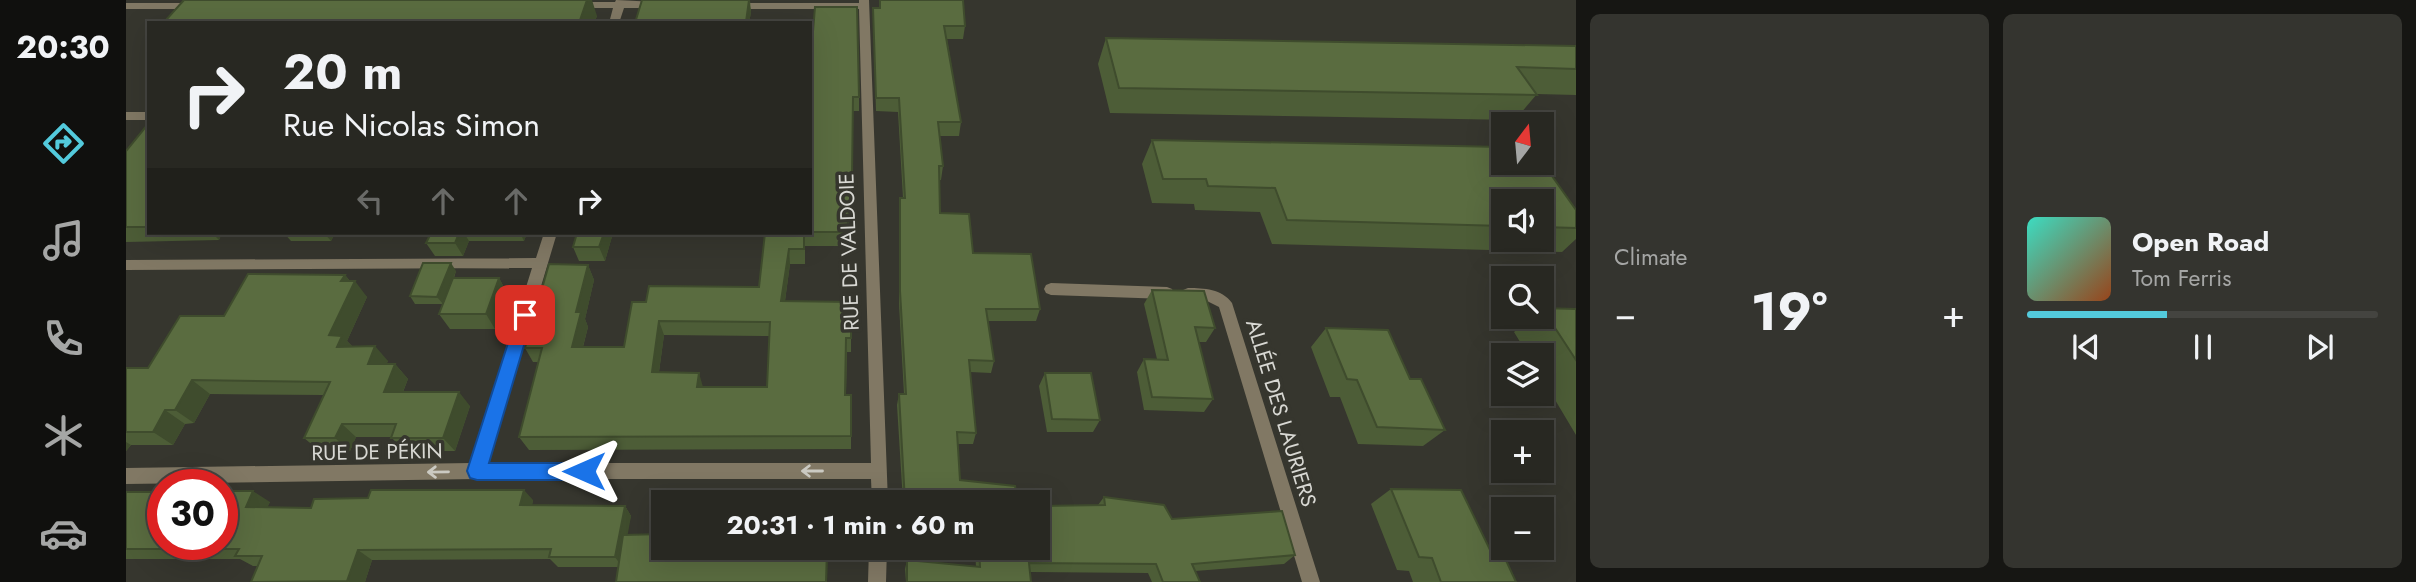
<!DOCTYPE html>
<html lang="en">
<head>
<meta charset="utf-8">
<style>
  :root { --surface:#282822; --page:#34342f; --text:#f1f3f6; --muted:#a5a6a5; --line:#444440; --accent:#53cadc }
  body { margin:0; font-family:Jost,sans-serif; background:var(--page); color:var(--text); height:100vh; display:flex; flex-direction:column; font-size:26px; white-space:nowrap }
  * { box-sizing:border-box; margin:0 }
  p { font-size:23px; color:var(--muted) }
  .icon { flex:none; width:38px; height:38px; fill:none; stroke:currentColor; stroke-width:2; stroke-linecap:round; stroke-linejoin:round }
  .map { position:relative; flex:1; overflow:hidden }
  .sheet { display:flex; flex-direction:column; gap:14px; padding:14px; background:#161613; width:840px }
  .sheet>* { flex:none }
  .banner { position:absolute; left:21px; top:21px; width:665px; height:214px; border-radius:0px; box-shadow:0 7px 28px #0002,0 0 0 2px var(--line); background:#282822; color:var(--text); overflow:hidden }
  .needle { width:46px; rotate:16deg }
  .tools { position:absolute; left:1365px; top:112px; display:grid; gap:14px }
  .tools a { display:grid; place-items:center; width:63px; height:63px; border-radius:0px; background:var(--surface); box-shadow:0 7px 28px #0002,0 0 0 2px var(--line); font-size:35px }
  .speed { position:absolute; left:21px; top:469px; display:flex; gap:14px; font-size:35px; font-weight:700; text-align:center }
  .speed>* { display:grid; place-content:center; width:91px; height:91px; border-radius:50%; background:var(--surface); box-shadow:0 7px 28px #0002,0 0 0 2px var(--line); line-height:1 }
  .speed .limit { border:10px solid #d22; background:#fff; color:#111 }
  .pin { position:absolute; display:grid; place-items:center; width:60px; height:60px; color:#fff; margin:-30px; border-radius:14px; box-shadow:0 4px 10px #0006 }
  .me { position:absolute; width:77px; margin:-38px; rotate:270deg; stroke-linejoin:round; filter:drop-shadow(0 0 5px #0008) }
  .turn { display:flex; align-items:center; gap:24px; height:147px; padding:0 21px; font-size:32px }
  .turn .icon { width:91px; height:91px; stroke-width:2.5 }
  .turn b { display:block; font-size:49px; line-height:60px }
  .lanes { display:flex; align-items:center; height:66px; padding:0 21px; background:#0003; justify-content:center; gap:35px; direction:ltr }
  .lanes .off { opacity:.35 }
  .big { font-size:52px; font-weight:700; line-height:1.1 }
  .sheet .widget { flex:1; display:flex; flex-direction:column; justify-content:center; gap:10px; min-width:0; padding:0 24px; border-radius:10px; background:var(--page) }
  .song { display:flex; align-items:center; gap:21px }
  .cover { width:84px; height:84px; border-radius:10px; background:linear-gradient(135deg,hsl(170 70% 55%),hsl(20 70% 35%)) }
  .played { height:7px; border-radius:4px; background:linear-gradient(90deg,var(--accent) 40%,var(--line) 40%) }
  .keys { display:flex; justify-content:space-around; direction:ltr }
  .heat { display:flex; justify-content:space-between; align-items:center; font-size:38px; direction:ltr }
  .sheet .tiles { flex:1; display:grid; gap:14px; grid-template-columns:repeat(2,1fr) }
  .trip { position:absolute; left:525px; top:490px; width:399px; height:70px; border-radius:0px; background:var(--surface); box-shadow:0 7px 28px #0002,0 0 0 2px var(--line); font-weight:700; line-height:70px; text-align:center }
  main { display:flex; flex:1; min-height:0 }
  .menu { display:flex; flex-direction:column; width:126px; justify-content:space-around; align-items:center; background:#10100e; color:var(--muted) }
  .menu .icon { width:49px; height:49px }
  .menu .selected { color:var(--accent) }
  .menu b { font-size:32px; color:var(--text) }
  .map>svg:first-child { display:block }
</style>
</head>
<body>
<main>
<nav class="menu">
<b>20:30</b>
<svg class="icon selected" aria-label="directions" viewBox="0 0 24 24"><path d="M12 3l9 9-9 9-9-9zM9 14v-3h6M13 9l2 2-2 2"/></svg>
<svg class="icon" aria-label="music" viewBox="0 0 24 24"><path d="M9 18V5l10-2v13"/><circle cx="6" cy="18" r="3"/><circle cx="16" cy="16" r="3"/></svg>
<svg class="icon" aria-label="phone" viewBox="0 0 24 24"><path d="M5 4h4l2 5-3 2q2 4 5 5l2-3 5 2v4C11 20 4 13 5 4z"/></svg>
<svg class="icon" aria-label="climate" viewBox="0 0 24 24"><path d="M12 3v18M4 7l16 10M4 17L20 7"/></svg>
<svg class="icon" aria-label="car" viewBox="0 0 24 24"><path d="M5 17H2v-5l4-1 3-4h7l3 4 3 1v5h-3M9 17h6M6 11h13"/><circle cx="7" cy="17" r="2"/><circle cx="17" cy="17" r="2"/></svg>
</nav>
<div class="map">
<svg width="1450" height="582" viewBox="0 0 1450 582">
  <rect width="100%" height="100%" fill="#36362e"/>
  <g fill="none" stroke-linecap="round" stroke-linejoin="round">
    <path fill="#817864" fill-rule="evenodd" d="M490,0l41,2 5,3 -5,3h-33l-5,15h-10l4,-15h-38l-5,-3 5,-3h40z
      M733,0h10l19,502h-16l-1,-23h-394l-351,5v-16l345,-5 61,-195 -406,2v-10l410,-2 8,-25h13l-69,230h383l-12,-454h-126l-5,-3 5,-3h126z
      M0,3h69l5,3 -5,3h-69z
      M0,112h23v8h-23z
      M925,283l116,4 5,2 2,4 -2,4 -5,2 -116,-4 -5,-2 -2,-4 2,-4z
      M1062,288c16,0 34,1 44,15l88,279h-18l-83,-275 -14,-7 -22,-2 -2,-4 2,-4z
      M743,548h18l-1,34h-18z"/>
  </g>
  <path fill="#4d5d37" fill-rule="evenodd" d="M516,0h111h-3l1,12 -2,11h-114z
    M753,0h84l2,26 -2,13h-16l14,83 -2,14h-20l4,30 -2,14h-2l1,33 33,40 67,56 -4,12h-48l6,40 -3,12 -21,-1 6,61 -3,11h-15l2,36 58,22h-115l-6,-97 2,-11h5l-5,-90v-93l1,-13h3l-5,-86 -22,-1 -3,-103h6z
    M471,16l-3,7h-428l-1,-2z
    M980,38l470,8v49l-39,-1 -22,26 -405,-7 -12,-49z
    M684,68l49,29v14h-6l-1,79 -5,56h-42v18h-15l-5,37 66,1v50h-4l-1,43h5v54l-322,1 -10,-13 19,-75h-5l-8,-14 63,-83 6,15 -9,39 3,8 -5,20h41l22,-45 113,-15 6,-54h45zM538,335l106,1 -3,51h-64l-44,-15z
    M23,124v109h73l-3,7 -93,2v-91z
    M1026,140l351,7v16h39v-1l34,48v29l-14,13 -290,-8 -12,-32 -65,-2 -1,-6 -42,-1 -10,-39zM1377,201h39v39h-39z
    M158,233h51l-4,8h-40z
    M305,233h96l-3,8h-55l-6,15h-28l-9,-13z
    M451,233h36l-8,28h-26l-6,-14z
    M573,233h44v2h-43z
    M330,271l-2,7h45l8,15 -12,36h-45l-11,-15 14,-34 -10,24h-28l-5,-8z
    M219,275l5,6 17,16 -20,44 6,6 35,14 -2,3h9l13,15 -5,13 67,14 -15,45h-51l-13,-14h-35l-6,14h-30l-16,-13 20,-43 -114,-1 -16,29 -9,1 -12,21h-42l-5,6v-83h22l76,-52z
    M1026,290l63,38 -9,14h-7l14,57 -9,13 -60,-2 -7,-38 7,-13h13l-13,-55z
    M1416,308l34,1v126l-34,-57v-23h-14l-14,-23 18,-15h10z
    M1200,328l84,51 35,51 -22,16 -65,-2 -18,-47h-10l-19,-50z
    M919,373l55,47 -7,12h-46l-8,-46z
    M1265,489l102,67 23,26h-103l-4,-11 -12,-1 -26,-66z
    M0,492l144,10 -3,5 44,1 222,-8 -1,5 93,1 6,10 -13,51h-60l-8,-8 -178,1 -7,22h-114l7,-16h-5l-13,-7h-114z
    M978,497l68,22 123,36 -11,9 -89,7 5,11h-48l-4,-9 -118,-1 1,10h-125l-1,-13 2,-9 69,7 -1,-19h63l60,-43z"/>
  <path fill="#3f4c2d" d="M461,0h5l5,16 -3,7h-15z
    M623,0l2,12 -2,11h-3z
    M726,176v14l-5,56v-14z
    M86,233h10l-3,7z
    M198,233h11l-4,8z
    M333,233h5l5,8 -6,15 -8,-13z
    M394,233h7l-3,8z
    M478,233h9l-8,28 -6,-14z
    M663,249l1,15 -7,51 -2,-14z
    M325,263l5,8 -13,33 -6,-7z
    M462,265l6,15 -9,39 3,8 -9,34 -7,-14 4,-35z
    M219,275l8,10 2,-4 12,16 -20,44 9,9 -19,-3 -8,-12 12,-54z
    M373,278l8,15 -12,36 -9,-15z
    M533,321l5,14 -7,51 -5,-14z
    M249,346l13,15 -7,17 -13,-14z
    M269,364l13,15 -11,27 -13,-14z
    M573,373l4,14h-6z
    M66,380l18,14 -16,29 -19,-13z
    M333,392l11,14 -15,45 -12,-13z
    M39,410l20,14 -12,21 -20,-13z
    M216,424l14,13 -6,14 -15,-13z
    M0,442l5,3 -5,6z
    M398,490l9,10 -3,16 -10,-11z
    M127,491l17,11 -7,16 -17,-11z
    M499,506l6,10 -9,51 -7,-10z
    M701,548h1l-1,34h-1z
    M232,550l14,10 -7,22h-16l-2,-1z"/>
  <path fill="#5a6c40" stroke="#3f4c2d" stroke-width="2" fill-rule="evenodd" d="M58,0h403l-8,23h-303l1,-2h-112z
    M516,0h107l-3,22 -111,1z
    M754,0h83l2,26h-21l17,96h-23l5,44h-4l1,47 29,1 4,39 58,1 9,55h-54l8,52 -25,-1 7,73 -19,-1 3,48 55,6 3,16h-113l-6,-108h7l-6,-103v-93h5l-6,-100h-23l-3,-90h7z
    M689,7h42l2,90h-6l-1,79 -5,56h-37v-164z
    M980,38l470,8v23l-59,-2 20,28 -418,-7z
    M22,124h1v103h-23v-76z
    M1026,140l351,7v16h39v-1l34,48v18l-34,-1v-26h-39v25l-216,-6 -12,-32 -67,-2 -2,-7h-43z
    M305,233h28l-4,10h-29z
    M451,233h27l-5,14h-26z
    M639,233h39v16h-15l-8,52 70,1v36h-5l-1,57h6v41l-332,1 23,-89h-17l24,-84 39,1 -12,47h5l-9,35h52l8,-45h14l3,-16 110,1zM533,321l111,1 -3,65h-70l2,-14 -47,-1z
    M297,263h28l-14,34 -27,-1z
    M122,274l97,1 -4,6h14l-26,54 13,1 -5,11 38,-1 -7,18h27l-11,28h75l-16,46h-52l5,-14h-54l-7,14h-31l26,-56 -138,-2 -17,30h-10l-12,22h-27v-64h22l32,-52h44z
    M327,278h46l-13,36h-47z
    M1026,290l52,1 11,37 -20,-1 18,72 -61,-2 -8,-38 24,1z
    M1416,308l34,1v51z
    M1200,328l62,2 22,49h11l24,51 -68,-3 -20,-47 -10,-1z
    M919,373h46l9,47 -48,-1z
    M1265,489l70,1 32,66h11l12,26h-75l-9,-24 -13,-1z
    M245,490h153l-4,15 105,1 -10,51h-66l2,-8 -193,1 -11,31 -96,1 11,-26h-27l4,-7h-113v-57h37v52h59v-53h31l-7,16 65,1 3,-9 54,-1z
    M978,497l60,8 8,14 110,-8 13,44 -103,9 8,18h-37l-7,-18 -127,-1 2,19h-124v-22l73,7 -1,-19h59v-42l67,-1z
    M597,498l118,1v3h-118z
    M537,534v14h164l-1,34h-210l7,-47z"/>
  <defs><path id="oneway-shaft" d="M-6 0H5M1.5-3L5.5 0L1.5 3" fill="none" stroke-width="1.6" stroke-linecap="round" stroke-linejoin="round" transform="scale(1.75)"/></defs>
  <g stroke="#cbcac2">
    <use href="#oneway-shaft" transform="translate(686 471) rotate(180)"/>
    <use href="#oneway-shaft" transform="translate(312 472) rotate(179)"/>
  </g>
  <path fill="#1a73e8" stroke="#114b97" stroke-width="2" d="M399,309l6,1 2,5 -44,148h95l7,2 3,6 -3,7 -7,2h-107l-7,-2 -3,-7 50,-156 2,-5z"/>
  <g text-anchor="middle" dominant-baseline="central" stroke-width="7" stroke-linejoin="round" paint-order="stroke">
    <g font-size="21" fill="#d8d8d3" stroke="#36362e">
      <text transform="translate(723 252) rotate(-92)">RUE DE VALDOIE</text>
      <text transform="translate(1155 413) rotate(73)">ALLÉE DES LAURIERS</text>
      <text transform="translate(251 452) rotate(-1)">RUE DE PÉKIN</text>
    </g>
  </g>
</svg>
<div class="tools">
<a><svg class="needle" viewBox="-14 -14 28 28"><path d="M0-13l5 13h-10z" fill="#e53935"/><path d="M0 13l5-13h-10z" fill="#a5a6a5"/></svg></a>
<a><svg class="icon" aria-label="sound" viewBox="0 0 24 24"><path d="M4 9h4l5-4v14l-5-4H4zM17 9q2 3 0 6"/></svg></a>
<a><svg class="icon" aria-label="search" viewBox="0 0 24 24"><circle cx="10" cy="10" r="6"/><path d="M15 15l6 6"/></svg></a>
<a><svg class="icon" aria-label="layers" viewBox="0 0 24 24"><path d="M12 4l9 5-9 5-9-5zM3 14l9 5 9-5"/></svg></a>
<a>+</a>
<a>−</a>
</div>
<div class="speed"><div class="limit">30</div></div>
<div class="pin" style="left:399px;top:315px;background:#d93025"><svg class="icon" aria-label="arrive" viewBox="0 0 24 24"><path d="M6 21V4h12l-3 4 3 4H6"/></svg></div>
<svg class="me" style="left:458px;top:471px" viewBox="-20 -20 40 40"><path d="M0-17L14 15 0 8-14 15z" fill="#1a73e8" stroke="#fff" stroke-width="4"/></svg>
<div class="trip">20:31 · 1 min · 60 m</div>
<div class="banner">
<div class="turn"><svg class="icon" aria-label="right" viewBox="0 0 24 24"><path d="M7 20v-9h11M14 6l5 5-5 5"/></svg><div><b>20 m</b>Rue Nicolas Simon</div></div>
<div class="lanes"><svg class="icon off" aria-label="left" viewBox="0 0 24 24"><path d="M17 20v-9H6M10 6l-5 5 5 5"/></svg><svg class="icon off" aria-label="ahead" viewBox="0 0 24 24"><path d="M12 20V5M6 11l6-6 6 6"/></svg><svg class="icon off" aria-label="ahead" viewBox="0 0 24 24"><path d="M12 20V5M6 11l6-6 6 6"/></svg><svg class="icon" aria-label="right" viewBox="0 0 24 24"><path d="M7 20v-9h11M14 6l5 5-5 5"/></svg></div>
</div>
</div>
<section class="sheet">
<div class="tiles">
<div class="widget"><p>Climate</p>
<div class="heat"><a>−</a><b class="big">19°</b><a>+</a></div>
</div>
<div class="widget">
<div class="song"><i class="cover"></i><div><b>Open Road</b><p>Tom Ferris</p></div></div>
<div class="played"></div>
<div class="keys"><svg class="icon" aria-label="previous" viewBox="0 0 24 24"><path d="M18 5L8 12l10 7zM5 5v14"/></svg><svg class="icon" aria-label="pause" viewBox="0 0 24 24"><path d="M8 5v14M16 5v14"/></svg><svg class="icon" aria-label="next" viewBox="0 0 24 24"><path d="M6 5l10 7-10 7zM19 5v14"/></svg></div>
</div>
</div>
</section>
</main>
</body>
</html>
